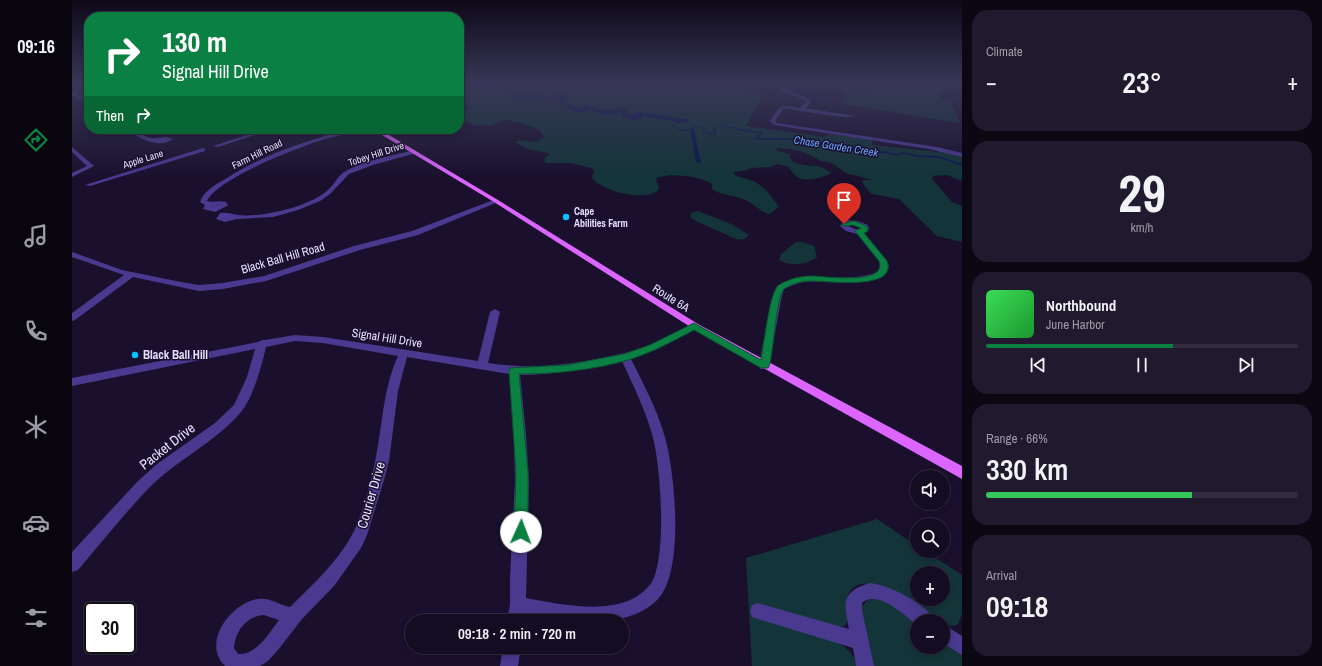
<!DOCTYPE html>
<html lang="en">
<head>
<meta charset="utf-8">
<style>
  :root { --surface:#140c22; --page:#211a2f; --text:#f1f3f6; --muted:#9d9ba5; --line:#332c40; --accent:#0b8043 }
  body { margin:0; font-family:"Archivo Narrow",sans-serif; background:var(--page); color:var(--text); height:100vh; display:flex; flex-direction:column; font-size:15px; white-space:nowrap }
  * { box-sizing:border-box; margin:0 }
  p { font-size:13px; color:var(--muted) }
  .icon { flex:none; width:22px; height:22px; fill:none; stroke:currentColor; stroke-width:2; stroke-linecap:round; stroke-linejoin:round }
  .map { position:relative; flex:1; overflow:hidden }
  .details { display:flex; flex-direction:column; gap:10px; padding:10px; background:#0b0713; width:360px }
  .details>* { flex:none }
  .hud { position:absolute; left:12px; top:12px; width:380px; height:122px; border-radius:16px; box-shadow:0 2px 6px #0003,0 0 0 1px var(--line); background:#0b8043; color:#fff; overflow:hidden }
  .fabs { position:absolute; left:838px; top:470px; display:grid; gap:8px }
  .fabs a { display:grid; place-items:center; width:40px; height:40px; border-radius:50%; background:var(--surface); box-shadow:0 2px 6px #0003,0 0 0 1px var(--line); font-size:20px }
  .speed { position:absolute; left:12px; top:602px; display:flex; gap:8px; font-size:20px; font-weight:700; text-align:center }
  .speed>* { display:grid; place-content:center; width:52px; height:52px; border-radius:50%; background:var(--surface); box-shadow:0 2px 6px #0003,0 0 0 1px var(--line); line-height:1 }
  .speed .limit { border:2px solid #111; border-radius:6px; background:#fff; color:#111 }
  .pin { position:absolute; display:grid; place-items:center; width:34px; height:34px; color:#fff; margin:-41px -17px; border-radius:50% 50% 50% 0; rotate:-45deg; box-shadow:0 0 4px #0007 }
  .pin .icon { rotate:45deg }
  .me { position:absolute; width:44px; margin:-22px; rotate:2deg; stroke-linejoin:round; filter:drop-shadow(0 0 3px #0008) }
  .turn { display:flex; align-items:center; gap:14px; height:84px; padding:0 12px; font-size:18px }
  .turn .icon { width:52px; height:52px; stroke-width:2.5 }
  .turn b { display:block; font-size:28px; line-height:34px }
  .then { display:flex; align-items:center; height:38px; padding:0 12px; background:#0003; gap:8px; font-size:15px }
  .big { font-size:30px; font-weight:600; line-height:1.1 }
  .details .widget { flex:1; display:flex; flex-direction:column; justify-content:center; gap:6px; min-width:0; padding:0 14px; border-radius:16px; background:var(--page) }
  .details .dial { align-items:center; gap:0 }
  .dial b { font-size:52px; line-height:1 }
  .song { display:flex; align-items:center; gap:12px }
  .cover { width:48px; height:48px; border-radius:6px; background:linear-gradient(135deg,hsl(130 70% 55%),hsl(130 70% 35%)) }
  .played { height:4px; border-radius:2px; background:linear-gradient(90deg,var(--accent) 60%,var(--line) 60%) }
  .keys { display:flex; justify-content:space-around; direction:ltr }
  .heat { display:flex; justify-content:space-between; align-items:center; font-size:22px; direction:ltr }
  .charge { height:6px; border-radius:3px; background:linear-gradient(90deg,#34c759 66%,var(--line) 0) }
  .trip { position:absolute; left:333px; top:614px; width:224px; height:40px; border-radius:20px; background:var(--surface); box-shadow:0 2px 6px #0003,0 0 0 1px var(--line); font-weight:600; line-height:40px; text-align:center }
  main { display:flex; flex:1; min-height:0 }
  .tabs { display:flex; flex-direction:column; width:72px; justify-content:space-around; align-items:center; background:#08050e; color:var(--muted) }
  .tabs .icon { width:28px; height:28px }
  .tabs .active { color:var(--accent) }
  .tabs b { font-size:18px; color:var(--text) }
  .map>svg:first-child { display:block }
</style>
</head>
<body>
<main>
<nav class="tabs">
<b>09:16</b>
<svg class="icon active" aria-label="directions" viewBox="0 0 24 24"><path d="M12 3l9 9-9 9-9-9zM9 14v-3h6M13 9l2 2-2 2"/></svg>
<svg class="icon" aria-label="music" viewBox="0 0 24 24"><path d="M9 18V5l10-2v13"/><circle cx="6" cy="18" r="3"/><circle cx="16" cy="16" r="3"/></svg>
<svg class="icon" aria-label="phone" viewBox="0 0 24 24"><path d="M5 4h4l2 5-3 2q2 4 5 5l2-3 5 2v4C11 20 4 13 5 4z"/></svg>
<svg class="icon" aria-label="climate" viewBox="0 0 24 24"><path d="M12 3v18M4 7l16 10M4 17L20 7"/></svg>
<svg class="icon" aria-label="car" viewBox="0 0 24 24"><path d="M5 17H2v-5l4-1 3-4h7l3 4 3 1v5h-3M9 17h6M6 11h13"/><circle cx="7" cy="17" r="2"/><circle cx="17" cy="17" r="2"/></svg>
<svg class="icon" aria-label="filters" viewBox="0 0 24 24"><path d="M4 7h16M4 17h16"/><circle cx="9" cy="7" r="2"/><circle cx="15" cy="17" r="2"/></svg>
</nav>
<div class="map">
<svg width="890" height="666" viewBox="0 0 890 666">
  <rect width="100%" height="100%" fill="#1a102e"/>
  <path fill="#133438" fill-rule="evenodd" d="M387,84h287l-1,5 -2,2 20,3 -17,32 79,11 4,-3 43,5v6l66,7 1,-3 23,7v25l-15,-6 -14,1 -1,3 20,23 10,4v36l-25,-6 -38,-37 -27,-5 -5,-5 -5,-7 1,-2h10l-27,-7 -14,-10 -11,-2 -17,-9 -15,-3 -13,-1 2,3 11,3 3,7c16,9 23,-1 39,12 -8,5 -25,9 -34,4 -4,-3 -6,-7 -8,-10l-12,-3 -6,3 -19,1 -5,2 -12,2 -1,2 3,2 19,6 12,10 11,15 -9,7c-9,-1 -16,-11 -25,-14 -10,-5 -23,-4 -33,-11v-5c-9,-7 -46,-13 -56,-5l3,8 -1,4c-16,10 -54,1 -66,-13l2,-8 -3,-2 -21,-5h-23l-2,-1 -1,-3 5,-5 -1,-1 -21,-4 -12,-7 7,-2 13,2 10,-5c-3,-2 -4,-5 -6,-7 -6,-4 -29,-11 -36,-10 -4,2 -7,4 -11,5 -11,2 -24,-1 -33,-7v-3l12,-8 -12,-4v-11l2,-2z
    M797,84h72l-1,15 10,1 10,23 -117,-19 2,-16 22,3z
    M626,211l33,13 18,11c-4,5 -7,5 -13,4l-40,-18 -5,-3v-5z
    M724,242h7l11,4 3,11c-11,8 -25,10 -38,3l2,-6z
    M805,519l40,27v5h8l37,24v39l-4,10 -4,2 -11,-2v-3h-6c-17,-11 -74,-59 -89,-26 -4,7 0,19 -1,27l-2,4 -7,1 -4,13c11,6 20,13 23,26h-105l-6,-108zM845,573h26v26h-26z
    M805,598h7l33,23v26h26v-8l19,14v13h-90l-11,-50 1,-10 6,-6z"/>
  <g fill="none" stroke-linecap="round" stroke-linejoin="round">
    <path stroke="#08174f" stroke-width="1" d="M613,121l-10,2 -3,3 10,4 11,-1 1,-3 10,2v3
      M643,131l-2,-3 4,-3 32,6"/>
    <path stroke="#08174f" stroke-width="1.5" d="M611,130h5
      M632,130v2l11,2v-4
      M669,130l21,3 -6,5 4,1h43l25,8 33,1 10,5 14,-1 12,3 7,-2 14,3 21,1 23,8"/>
    <path fill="#08174f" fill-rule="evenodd" d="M618,129l4,1 7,33 -5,-1z"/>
    <path fill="#08174f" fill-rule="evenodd" d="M444,84h6l1,2 -9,5 1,3 21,-1 13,4 14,-3 8,3 -9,4 18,8 7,-4 20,6 11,-3 9,2 1,4 4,1 1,-2 7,-1 45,7 4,2 -4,2 -43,-7v3l-9,1 -11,-4 -1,-3 -15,2 -17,-6 -4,3h-8l-23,-12 -7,1 -11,-4 -15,2 -12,-3 -3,-5 11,-6z"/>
    <path fill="#49398f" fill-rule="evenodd" d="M701,84c2,0 34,14 38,16l-3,6 -3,2 50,8c-6,4 -59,-6 -71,-8l-9,13 2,2 160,24 25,6v4l-33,-8 -155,-24 -4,-4c11,-17 10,-16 30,-13l7,-7 -26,-10z
      M17,89v2l-13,3 13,7v3l-17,-9v-3z
      M55,129c10,0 15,8 24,9 8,1 14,-3 22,1 -14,10 -34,0 -46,-10z
      M193,129h8l-55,18 -5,-1z
      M279,129h9c-11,6 -27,7 -38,11 -25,8 -104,38 -115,61 7,2 12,-1 19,1l2,3 -1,1 -12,6 -12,-3 2,-4 -5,-3c4,-12 17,-18 27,-24 38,-24 80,-38 124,-49zM149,204l-10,3 9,-3z
      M0,147l22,19 -22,11v-4l15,-7 -15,-14z
      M131,148l2,1v2l-115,35 -5,-1z
      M342,150l3,2 -1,1 -43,12 -24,9 -19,20 -10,7 -22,9 -25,7 -36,2 -12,3 -9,-3 4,-6c8,-1 11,1 18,2 16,2 42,-3 57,-8 12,-4 26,-10 35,-19 5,-5 8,-12 14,-16 21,-12 47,-16 70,-22z
      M424,199l3,2 -1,1 -80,33 -58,15 -94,31 -43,8 -24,2 -66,-14 -58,43 -3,1v-8l52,-38 -52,-18v-5l50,18 59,12 18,3 24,-2 41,-7 90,-30 58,-15z
      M773,220l12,1 11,4 1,5 -5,3 22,26 3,7c-1,3 -2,6 -4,8 -11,14 -63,6 -80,8 -8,1 -14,4 -21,7l-3,11 -12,66 -1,3h-8l-1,-3 12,-66 6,-14c36,-18 65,-1 101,-14l3,-6 -2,-5 -22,-27 -11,-3 -6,-5zM778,224l5,1 6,4h-6l-7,-3z
      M423,309l5,3 -12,51c40,6 70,3 109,-4 19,-4 37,-7 54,-15 14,-5 27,-13 41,-20h6l2,2 -2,2 -40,21 -27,10c12,24 25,48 33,75 11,35 21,137 -6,165 -30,32 -94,24 -133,15v7h-18l3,-17v-27l5,-96 -1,-47 -5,-60 -102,-17 -9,34 -9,70 -5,19 -17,55 -6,13 -27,38 -32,33 -24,31 -10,11 -8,5h-35c-24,-23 6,-63 33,-67 12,-2 21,6 32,8 23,-23 48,-45 63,-74 11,-21 20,-59 24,-82 6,-32 7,-65 21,-95l-75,-13 -28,-2 -29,6c-4,18 -13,51 -25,65 -26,31 -65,48 -93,77 -25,26 -47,54 -70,81l-6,2v-20l66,-71 19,-17 58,-41 19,-18 13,-28 8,-28 -183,37v-8l186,-36 4,-2h3l30,-5 28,2 155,24 12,-49zM550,361c11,24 23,48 30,73 9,31 15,120 0,148 -4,6 -12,13 -18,16 -29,16 -77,6 -108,0l3,-117 -3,-47 -6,-59c35,0 68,-7 102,-14zM192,615l15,5c-10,13 -22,35 -41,34l-4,-6c1,-16 12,-32 30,-33z
      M797,583c19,1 58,21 66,38h-18v4c-12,-9 -39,-36 -55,-22v7l12,56h-18l-3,-18 -95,-29 -6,-2 -2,-6 2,-6 6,-2 91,26c-5,-26 -9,-36 20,-46z
      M871,624l19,12v19l-19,-12z
      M431,647h18l-3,19h-18z"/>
    <path fill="#dc64ff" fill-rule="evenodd" d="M300,129h7l119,71 200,124 264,142v13l-270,-151 -198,-126z"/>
  </g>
  <linearGradient id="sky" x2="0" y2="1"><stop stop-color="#0e0919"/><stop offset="0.47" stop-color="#383757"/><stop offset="1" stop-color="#383757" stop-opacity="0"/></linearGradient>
  <rect width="890" height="177" fill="url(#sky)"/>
  <path fill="#0b8043" stroke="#07532c" d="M782,221l14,6 -1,5 -3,1 23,28c11,31 -64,19 -78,20 -6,0 -13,2 -18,4 -2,1 -6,3 -8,5 -6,11 -9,47 -11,61 -1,5 -1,12 -4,17h-7l-67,-38c-21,11 -43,23 -66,30 -34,10 -74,14 -109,14l9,98v60l-2,5 -5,2 -5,-2 -2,-5 2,-60 -7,-101 1,-3 57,-3 57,-11 26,-9 44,-22 67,37c3,-16 8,-62 16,-73 1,-2 7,-5 10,-6 6,-3 17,-5 24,-5 13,0 77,10 68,-15l-24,-30 6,-3 -8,-3 -9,1 -3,-2z"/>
  <g fill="#09c3ff" stroke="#1a102e" stroke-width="1.5">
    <circle cx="494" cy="217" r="4"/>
    <circle cx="63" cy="355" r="4"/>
  </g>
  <g text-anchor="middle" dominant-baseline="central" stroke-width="3" stroke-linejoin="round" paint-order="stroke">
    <g font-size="10" fill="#e6ddff" stroke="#1a102e">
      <text transform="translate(185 154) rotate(-26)">Farm Hill Road</text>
      <text transform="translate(304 154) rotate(-18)">Tobey Hill Drive</text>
      <text transform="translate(71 159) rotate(-17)">Apple Lane</text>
    </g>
    <g font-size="10" font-weight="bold" fill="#e6ddff" stroke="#1a102e" text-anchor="start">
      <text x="502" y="211">Cape<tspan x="502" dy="12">Abilities Farm</tspan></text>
    </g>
    <g font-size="11" font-style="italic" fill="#6ba5ff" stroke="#1a102e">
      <text transform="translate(764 146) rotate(9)">Chase Garden Creek</text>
    </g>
    <g font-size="12" fill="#e6ddff" stroke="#1a102e">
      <text transform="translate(211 258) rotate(-16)">Black Ball Hill Road</text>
      <text transform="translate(599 298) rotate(32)">Route 6A</text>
      <text transform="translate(315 338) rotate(9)">Signal Hill Drive</text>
    </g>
    <g font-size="12" font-weight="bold" fill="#e6ddff" stroke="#1a102e" text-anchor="start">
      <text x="71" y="355">Black Ball Hill</text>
    </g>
    <g font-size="14" fill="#e6ddff" stroke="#1a102e">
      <text transform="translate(95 446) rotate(-38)">Packet Drive</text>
      <text transform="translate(299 495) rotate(-74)">Courier Drive</text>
    </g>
  </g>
</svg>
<div class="fabs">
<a><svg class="icon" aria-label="sound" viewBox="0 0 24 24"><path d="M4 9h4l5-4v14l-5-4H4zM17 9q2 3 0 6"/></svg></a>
<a><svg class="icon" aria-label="search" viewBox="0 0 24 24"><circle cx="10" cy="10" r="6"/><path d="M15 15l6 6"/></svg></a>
<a>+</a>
<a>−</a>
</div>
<div class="speed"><div class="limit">30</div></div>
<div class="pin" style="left:772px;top:224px;background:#d93025"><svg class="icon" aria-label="arrive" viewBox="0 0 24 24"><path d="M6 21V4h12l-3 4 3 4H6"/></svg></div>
<svg class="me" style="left:449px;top:532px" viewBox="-20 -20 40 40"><circle r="19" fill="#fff"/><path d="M0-13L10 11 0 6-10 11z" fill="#0b8043"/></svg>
<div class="trip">09:18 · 2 min · 720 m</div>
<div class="hud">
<div class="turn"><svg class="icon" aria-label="right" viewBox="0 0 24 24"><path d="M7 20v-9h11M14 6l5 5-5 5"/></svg><div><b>130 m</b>Signal Hill Drive</div></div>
<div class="then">Then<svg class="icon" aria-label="right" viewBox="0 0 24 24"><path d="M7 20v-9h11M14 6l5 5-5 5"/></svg></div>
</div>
</div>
<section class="details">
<div class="widget"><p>Climate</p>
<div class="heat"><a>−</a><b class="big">23°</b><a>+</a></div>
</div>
<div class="widget dial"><b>29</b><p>km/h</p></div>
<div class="widget">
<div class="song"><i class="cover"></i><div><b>Northbound</b><p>June Harbor</p></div></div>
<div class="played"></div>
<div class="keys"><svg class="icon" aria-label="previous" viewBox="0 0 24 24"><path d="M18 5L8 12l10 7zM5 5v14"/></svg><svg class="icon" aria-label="pause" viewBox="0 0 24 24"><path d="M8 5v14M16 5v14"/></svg><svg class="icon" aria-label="next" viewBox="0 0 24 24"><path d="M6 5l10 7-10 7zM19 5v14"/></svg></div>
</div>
<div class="widget"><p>Range · 66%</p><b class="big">330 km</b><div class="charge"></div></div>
<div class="widget"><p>Arrival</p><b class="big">09:18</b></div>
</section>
</main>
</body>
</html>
